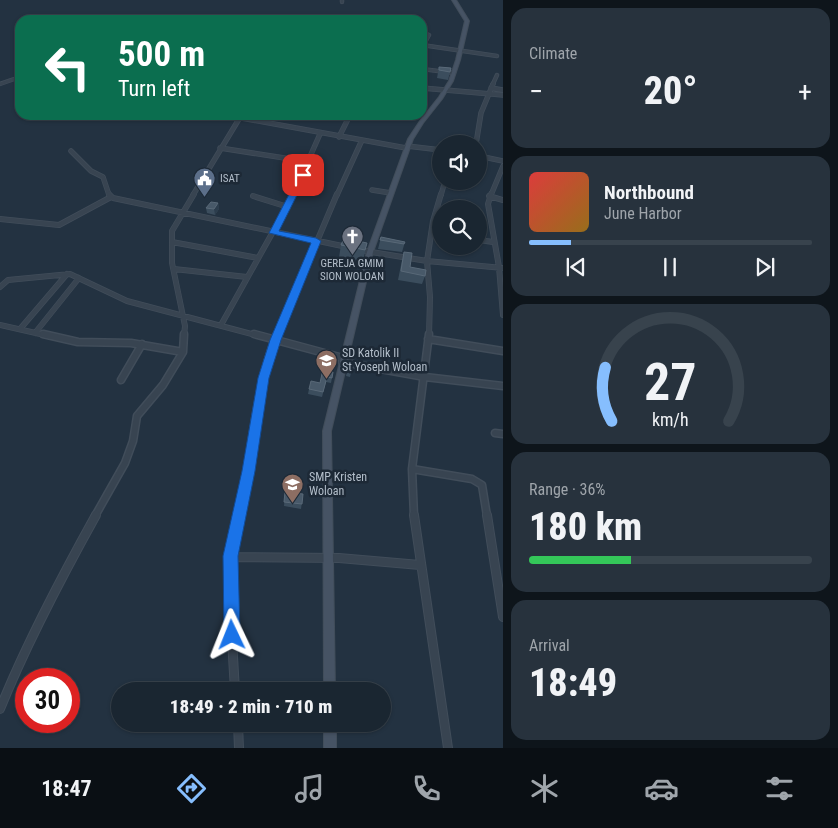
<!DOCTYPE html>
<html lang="en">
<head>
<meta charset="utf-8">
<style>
  :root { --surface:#1a2631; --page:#27323d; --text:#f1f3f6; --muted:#9fa5ab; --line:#38434d; --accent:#86befe }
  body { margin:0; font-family:"Roboto Condensed",sans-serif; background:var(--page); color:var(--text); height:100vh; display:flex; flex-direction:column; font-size:19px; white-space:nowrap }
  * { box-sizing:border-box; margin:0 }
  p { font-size:16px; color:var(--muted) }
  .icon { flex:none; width:28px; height:28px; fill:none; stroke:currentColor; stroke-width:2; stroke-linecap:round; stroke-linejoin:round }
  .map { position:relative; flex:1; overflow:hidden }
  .side { display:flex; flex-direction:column; gap:8px; padding:8px; background:#0e151b; width:335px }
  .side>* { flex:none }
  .guide { position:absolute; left:15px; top:15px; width:412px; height:105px; border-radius:15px; box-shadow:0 1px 4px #0004,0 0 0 1px var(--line); background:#0b6e4f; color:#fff; overflow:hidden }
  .buttons { position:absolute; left:432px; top:135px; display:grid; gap:10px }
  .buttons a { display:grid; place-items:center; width:55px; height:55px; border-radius:50%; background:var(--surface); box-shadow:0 1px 4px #0004,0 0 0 1px var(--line); font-size:25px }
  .speed { position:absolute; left:15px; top:668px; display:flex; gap:10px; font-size:25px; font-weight:700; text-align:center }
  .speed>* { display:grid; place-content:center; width:65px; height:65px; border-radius:50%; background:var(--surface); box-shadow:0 1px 4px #0004,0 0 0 1px var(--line); line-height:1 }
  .speed .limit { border:8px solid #d22; background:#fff; color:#111 }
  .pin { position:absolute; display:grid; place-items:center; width:42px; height:42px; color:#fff; margin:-21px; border-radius:10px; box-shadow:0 2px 8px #0006 }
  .me { position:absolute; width:55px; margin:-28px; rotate:358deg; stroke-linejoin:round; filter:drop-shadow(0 0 4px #0008) }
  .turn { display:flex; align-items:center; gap:18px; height:105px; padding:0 20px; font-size:22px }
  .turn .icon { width:65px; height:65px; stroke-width:2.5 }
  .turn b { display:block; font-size:35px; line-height:42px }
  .big { font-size:38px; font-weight:800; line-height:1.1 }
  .side .tile { flex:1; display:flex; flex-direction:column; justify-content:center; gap:8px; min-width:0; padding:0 18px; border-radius:15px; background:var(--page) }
  .side .dial { align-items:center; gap:0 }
  .dial svg { height:130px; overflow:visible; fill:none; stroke:var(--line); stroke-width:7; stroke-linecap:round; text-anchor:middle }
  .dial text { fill:var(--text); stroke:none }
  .song { display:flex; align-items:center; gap:15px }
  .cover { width:60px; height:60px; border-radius:8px; background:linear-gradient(135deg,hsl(0 70% 55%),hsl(40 70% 35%)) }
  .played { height:5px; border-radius:2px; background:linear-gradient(90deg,var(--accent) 15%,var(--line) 15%) }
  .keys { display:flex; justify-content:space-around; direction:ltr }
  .heat { display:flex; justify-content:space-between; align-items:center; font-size:28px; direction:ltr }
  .charge { height:8px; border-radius:4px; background:linear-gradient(90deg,#34c759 36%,var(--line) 0) }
  .trip { position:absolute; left:111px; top:682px; width:280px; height:50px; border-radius:25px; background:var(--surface); box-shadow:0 1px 4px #0004,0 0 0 1px var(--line); font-weight:800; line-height:50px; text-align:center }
  .dock { display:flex; height:80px; justify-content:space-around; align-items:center; background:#0a0f14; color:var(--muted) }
  .dock .icon { width:35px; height:35px }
  .dock .active { color:var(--accent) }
  .dock b { font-size:22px; color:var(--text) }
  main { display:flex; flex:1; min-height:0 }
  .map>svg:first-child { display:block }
</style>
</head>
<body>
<main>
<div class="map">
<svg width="503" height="748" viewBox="0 0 503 748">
  <rect width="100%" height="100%" fill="#233241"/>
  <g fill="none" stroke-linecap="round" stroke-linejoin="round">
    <defs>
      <path id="street-far4" d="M342,0v2
        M422,32l7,3 -6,11
        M422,45l75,11
        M422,69l32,4
        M0,84l20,-7
        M492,86l5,-11"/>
      <path id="street-far3" d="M422,88l81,7
        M491,88l12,2
        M225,115l181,33
        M339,137l11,-22
        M476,144l5,-31 12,-29
        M407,146l34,4
        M220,148l90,14
        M71,151l20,20 12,6 6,18
        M479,156l24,5
        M372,190l19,3
        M193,195l46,-76 -1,-4
        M293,195l27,-61
        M337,195l25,-55
        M441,195l4,-14
        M491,195l12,-29"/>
      <path id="street-far2" d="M109,194l4,4 234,49
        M491,194l-3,10 11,63 4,48
        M253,196l35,11
        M489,196l14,4
        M0,219l59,6 52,-28
        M479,240l14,2
        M172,242l86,16
        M359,250l68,11 76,7
        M174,269l73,8
        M0,287l8,-7 62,-6 57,27 132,35
        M0,325l49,11
        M221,325l73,-131
        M20,329l47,-55
        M35,333l44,-55
        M184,336l1,-10 -13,-63v-32l22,-37
        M277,336l60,-142
        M429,336l1,-39 -3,-36 6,-40 8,-27"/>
      <path id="street-far1" d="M43,334l35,8 53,1 52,9
        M254,334l89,24
        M428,339l75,12
        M342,362l83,15 78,9
        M121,380l21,-36
        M495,433l8,1
        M412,469l60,10 10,6 5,31
        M95,516l30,-53 8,-22 4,-25 26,-31 20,-33 1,-18
        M239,516c13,-59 15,-125 38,-182
        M414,516l-2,-47 17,-135"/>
      <path id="street" d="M414,515l34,233
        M487,515l16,102
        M230,557l109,1 81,7
        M235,691l-6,-104 1,-30 9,-42
        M0,709c27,-67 61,-131 96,-194
        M238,724l1,24"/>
      <path id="secondary" d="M452,0h4l13,21 -9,39 -7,21 -11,18 -19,24 -10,16 -40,113 -42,179 4,260h-11l-1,-260 44,-179 41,-113 12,-18 19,-24 10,-16 7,-21 9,-39z
        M324,724h12v24h-12z"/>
    </defs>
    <use href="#street-far4" stroke="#414d5a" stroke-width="4.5"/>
    <use href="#street-far3" stroke="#414d5a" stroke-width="5.5"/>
    <use href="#street-far2" stroke="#414d5a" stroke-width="6"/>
    <use href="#street-far1" stroke="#414d5a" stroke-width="9"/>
    <use href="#street" stroke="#414d5a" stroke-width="10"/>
    <use href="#secondary" stroke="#414d5a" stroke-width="2"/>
    <use href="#street-far4" stroke="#384451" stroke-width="3"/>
    <use href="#street-far3" stroke="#384451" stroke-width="4"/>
    <use href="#street-far2" stroke="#384451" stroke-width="4.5"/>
    <use href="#street-far1" stroke="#384451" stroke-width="6"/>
    <use href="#street" stroke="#384451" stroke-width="8"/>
    <use href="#secondary" fill="#465364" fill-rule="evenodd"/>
  </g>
  <path fill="#3b4d5d" d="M439,67l12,1 -3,12 -11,-2z
    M218,203l1,6 -4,6 -8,-2 -1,-5z
    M381,237l24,5 -3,10 -24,-3z
    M367,243l-4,18 -24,-4 2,-12z
    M404,252l6,15 15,9 -3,8 -24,-4 4,-20z
    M349,363h4l-3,14 -4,-1z
    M333,372l-2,11 -5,-1 -4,15 -14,-3 1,-5 11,-6z
    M285,492l18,2 -2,15 -17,-3z"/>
  <path fill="#2c3d4d" d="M218,203l1,6 -4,6 -1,-6z"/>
  <path fill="#485969" stroke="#596978" d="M439,67l12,1 -1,4 -11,-2z
    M211,202l7,1 -4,6 -8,-1z
    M381,237l24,5 -1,2 -24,-4z
    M344,238l23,5 -2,7 -24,-5z
    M404,252l8,1 -2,14 16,3 -1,6 -24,-5z
    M349,363h4l-1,9 -5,-1z
    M323,369l10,3 -1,6 -5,-1 -4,15 -14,-3 2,-8 9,2z
    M285,492l18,2 -1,10 -18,-2z"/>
  <path fill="#1a73e8" stroke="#114b97" d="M303,173l4,2 -28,56 37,7 5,3 -40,99 -12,38 -14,93 -17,85 2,79 -3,6 -5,2 -6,-2 -2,-6 -1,-79 19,-85 16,-93 12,-38 41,-97 -42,-10 30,-58z"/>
  <defs>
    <symbol id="civic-pin" viewBox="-11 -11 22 30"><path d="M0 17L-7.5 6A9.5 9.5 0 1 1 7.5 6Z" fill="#5c6f8a" stroke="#1d2936"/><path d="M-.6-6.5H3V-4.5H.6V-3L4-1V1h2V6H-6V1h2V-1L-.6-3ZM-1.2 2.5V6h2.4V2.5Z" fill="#fff"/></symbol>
    <symbol id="church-pin" viewBox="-11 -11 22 30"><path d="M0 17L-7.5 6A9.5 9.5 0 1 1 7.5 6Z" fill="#6b7280" stroke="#1d2936"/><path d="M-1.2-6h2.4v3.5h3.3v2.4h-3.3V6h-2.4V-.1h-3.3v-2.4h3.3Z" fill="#fff"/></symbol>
    <symbol id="school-pin" viewBox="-11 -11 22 30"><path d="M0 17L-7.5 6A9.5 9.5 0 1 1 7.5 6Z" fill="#8d6e63" stroke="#1d2936"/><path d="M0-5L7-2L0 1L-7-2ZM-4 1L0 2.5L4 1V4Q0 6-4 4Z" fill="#fff"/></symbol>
  </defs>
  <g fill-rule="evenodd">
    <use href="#civic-pin" x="192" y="166" width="25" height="34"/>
    <use href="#church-pin" x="340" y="224" width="25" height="34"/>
    <use href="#school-pin" x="314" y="348" width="25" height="34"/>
    <use href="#school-pin" x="280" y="472" width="25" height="34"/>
  </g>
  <g text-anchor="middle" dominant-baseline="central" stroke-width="5" stroke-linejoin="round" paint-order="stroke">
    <g font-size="11" fill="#b4bfcb" stroke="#1d2936" text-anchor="start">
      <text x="220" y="178">ISAT</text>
      <text x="352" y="263" text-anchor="middle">GEREJA GMIM<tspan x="352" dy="13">SION WOLOAN</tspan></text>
    </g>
    <g font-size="12" fill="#b4bfcb" stroke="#1d2936" text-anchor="start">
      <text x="342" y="353">SD Katolik II<tspan x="342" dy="14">St Yoseph Woloan</tspan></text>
      <text x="309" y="477">SMP Kristen<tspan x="309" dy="14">Woloan</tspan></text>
    </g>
  </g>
</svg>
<div class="buttons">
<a><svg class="icon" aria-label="sound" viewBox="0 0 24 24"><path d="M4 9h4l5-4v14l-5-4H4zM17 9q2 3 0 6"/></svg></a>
<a><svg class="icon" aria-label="search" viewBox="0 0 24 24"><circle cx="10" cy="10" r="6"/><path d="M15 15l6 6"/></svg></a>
</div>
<div class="speed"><div class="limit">30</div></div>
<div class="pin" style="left:303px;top:175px;background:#d93025"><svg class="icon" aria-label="arrive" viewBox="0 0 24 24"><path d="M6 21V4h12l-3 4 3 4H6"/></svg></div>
<svg class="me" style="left:232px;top:635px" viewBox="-20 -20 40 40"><path d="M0-17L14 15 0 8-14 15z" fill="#1a73e8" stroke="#fff" stroke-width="4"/></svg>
<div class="trip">18:49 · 2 min · 710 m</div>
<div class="guide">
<div class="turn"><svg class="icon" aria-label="left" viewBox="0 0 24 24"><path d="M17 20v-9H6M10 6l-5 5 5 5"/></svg><div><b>500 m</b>Turn left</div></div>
</div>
</div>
<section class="side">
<div class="tile"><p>Climate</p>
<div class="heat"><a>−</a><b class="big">20°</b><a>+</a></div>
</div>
<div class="tile">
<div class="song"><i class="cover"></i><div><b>Northbound</b><p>June Harbor</p></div></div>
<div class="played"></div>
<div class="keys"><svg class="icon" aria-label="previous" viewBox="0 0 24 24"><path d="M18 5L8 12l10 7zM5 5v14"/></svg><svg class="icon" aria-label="pause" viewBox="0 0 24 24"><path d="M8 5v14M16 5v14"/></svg><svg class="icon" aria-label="next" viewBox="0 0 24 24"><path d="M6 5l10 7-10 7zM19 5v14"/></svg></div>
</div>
<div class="tile dial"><svg viewBox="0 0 100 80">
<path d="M14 69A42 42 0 1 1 86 69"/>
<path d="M14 69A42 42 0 0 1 10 36" stroke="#86befe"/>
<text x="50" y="56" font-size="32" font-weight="700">27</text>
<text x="50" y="72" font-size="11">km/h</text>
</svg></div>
<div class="tile"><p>Range · 36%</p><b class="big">180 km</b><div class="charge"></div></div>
<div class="tile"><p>Arrival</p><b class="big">18:49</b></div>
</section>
</main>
<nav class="dock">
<b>18:47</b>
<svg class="icon active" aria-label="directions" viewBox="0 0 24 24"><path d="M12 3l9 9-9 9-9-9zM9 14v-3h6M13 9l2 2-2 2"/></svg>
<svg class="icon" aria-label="music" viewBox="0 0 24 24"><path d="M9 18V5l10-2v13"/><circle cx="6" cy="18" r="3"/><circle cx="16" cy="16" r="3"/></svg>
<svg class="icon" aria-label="phone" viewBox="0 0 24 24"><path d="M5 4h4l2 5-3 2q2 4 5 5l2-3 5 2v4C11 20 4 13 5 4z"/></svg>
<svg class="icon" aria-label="climate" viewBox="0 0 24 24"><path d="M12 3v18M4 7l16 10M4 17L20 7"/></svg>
<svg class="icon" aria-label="car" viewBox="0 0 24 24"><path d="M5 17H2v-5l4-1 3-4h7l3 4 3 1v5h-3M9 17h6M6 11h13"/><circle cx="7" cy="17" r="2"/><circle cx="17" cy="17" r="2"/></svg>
<svg class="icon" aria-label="filters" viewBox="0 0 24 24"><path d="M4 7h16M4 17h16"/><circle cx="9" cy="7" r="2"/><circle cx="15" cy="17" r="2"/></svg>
</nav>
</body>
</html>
